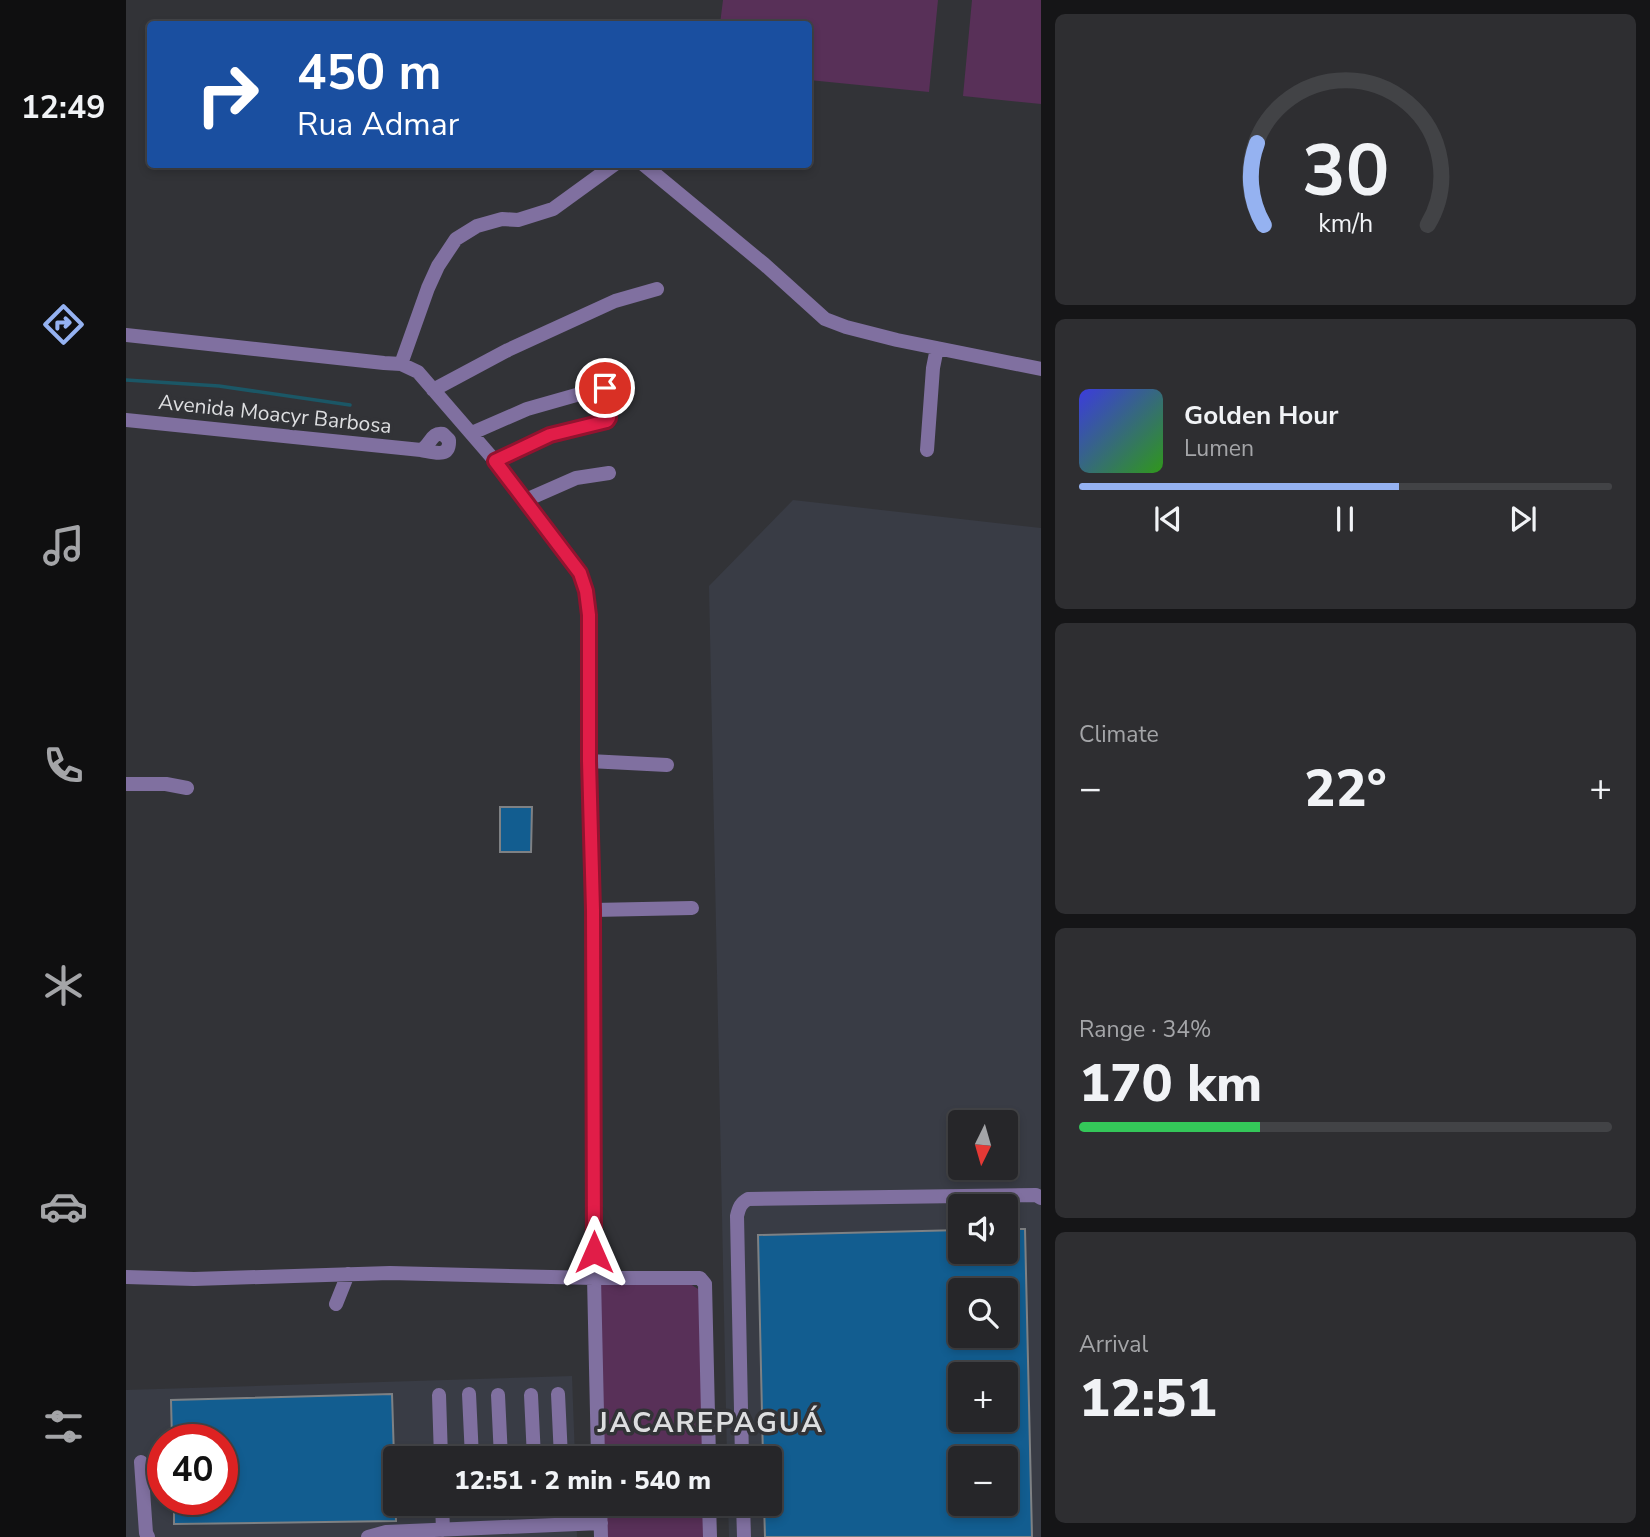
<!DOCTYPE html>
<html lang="en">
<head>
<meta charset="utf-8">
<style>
  :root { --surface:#262629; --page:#2e2e31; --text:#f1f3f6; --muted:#a4a5a8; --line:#424346; --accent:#95b2f1 }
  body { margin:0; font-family:"Nunito Sans",sans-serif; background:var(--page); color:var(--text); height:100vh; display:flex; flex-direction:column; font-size:26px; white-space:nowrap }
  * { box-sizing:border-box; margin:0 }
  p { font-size:23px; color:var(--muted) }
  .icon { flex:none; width:38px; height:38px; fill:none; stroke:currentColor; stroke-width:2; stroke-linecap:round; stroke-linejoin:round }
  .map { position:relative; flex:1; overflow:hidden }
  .panel { display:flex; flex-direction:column; gap:14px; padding:14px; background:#151517; width:609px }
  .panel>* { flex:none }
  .hud { position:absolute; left:21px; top:21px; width:665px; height:147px; border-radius:7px; box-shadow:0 4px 10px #0003,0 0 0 2px var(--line); background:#1a4fa0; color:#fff; overflow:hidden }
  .needle { width:46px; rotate:185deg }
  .fabs { position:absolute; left:822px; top:1110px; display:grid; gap:14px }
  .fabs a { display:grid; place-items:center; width:70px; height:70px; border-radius:7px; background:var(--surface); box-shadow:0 4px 10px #0003,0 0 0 2px var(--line); font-size:35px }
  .speed { position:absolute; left:21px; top:1424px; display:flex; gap:14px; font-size:35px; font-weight:700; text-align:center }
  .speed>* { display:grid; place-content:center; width:91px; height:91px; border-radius:50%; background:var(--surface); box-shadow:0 4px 10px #0003,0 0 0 2px var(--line); line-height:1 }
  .speed .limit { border:10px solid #d22; background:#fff; color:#111 }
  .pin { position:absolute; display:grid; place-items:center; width:60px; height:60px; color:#fff; margin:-30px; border:4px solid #fff; border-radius:50%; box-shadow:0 2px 7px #0007 }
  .me { position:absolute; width:77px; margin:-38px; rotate:0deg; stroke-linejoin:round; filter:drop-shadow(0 0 5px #0008) }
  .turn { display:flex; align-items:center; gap:24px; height:147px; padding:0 35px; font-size:32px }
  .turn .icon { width:91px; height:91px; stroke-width:2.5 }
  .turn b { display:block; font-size:49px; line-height:60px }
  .big { font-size:52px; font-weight:800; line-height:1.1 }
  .panel .widget { flex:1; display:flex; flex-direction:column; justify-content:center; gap:10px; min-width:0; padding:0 24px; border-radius:10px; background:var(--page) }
  .panel .dial { align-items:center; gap:0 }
  .dial svg { height:182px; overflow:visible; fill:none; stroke:var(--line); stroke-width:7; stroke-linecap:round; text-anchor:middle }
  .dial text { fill:var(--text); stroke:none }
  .song { display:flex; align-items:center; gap:21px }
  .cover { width:84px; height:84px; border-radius:10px; background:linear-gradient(135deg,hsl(240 70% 55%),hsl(110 70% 35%)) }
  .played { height:7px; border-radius:4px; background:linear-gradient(90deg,var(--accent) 60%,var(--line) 60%) }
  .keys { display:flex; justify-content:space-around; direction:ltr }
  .heat { display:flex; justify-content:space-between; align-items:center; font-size:38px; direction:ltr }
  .charge { height:10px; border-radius:5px; background:linear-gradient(90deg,#34c759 34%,var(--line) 0) }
  .trip { position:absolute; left:257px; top:1446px; width:399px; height:70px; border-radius:7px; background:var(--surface); box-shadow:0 4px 10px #0003,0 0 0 2px var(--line); font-weight:800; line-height:70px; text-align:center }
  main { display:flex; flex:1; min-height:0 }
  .menu { display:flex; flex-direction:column; width:126px; justify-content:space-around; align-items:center; background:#0f0f10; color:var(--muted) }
  .menu .icon { width:49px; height:49px }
  .menu .active { color:var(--accent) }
  .menu b { font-size:32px; color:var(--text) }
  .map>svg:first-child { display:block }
</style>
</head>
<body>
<main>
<nav class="menu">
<b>12:49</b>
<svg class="icon active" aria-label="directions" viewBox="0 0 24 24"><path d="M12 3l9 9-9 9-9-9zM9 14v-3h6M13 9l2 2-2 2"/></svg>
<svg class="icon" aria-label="music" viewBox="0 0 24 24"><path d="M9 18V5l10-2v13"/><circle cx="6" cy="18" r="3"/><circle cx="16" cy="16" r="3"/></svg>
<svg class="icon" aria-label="phone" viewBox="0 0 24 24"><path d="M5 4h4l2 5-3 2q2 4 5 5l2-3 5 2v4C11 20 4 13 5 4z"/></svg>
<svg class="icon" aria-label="climate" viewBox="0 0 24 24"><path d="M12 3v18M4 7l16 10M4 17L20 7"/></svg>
<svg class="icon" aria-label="car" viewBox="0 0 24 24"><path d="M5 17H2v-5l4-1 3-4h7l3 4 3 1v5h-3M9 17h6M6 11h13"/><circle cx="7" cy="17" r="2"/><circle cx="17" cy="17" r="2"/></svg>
<svg class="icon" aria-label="filters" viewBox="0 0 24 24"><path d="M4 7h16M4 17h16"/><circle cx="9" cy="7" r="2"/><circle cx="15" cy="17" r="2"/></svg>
</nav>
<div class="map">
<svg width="915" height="1537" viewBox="0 0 915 1537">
  <rect width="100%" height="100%" fill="#323337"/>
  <path fill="#393c45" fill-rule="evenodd" d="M667,500l248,28v1009h-312l-1,-34h42v-45h-43l-18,-872zM835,1122h45v45h-45zM835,1206h45v45h-45zM835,1290h45v45h-45zM835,1374h45v45h-45zM835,1458h45v45h-45z
    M446,1376l3,82h-179v45h180l1,34h-451v-147zM37,1440h59v60h-59z"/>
  <path fill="#583058" d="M597,0h215l-9,92 -120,-12 -1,-56h-88z
    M846,0h69v104l-78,-8z
    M468,1279h88l21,13 1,166h-103z
    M477,1503h101v34h-100z"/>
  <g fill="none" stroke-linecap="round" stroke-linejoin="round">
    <path stroke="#1b5766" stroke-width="3.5" d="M0,380l93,6 131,19"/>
  </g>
  <path fill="#125d90" stroke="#7e8184" stroke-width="2" fill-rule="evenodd" d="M374,807h32l-1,45h-31z
    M880,1229h19l7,308h-267l-1,-34h6v-45h-7l-5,-223 203,-5v21h45zM835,1290h45v45h-45zM835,1374h45v45h-45zM835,1458h45v45h-45z
    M266,1394l4,127 -222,3v-24h48v-60h-50l-1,-40z"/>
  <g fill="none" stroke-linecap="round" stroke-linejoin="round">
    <path stroke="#8070a0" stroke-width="14" d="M517,164l121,100 61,55 21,8 51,13 144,29
      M0,335l258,28 17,1 17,8 77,89 85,112 6,18 3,24v146l4,149 1,368 4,180
      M275,364l27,-76 10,-22 18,-27 21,-13 25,-7 16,1 35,-11 62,-45
      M307,390l75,-40 107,-49 42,-12
      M0,420l295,30c12,2 29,9 28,-10l-6,-6c-12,-2 -12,11 -22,16
      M346,433l55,-24 74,-21 6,1 2,29 -2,3 -57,14 -55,26
      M801,450l6,-82 4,-20
      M400,500l50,-22 33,-5
      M463,761l78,4
      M0,784h40l21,4
      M467,910l99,-2
      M0,1277l68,2 196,-6 204,5h106l5,6 4,174
      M210,1304l12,-30
      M343,1394l3,64
      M432,1394l3,64
      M313,1395l2,63
      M372,1395l3,63
      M405,1395l3,63
      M616,1458l-5,-242c2,-9 4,-13 11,-17l288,-4 5,3
      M15,1462l5,71 2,4
      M316,1503l1,27
      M474,1503l1,34
      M583,1503l1,34
      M617,1503l1,34
      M242,1537l18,-5 215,-9"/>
  </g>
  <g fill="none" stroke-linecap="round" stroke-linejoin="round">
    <defs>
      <path id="route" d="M468,1252l-1,-342 -4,-149v-146l-3,-24 -6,-18 -85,-112 55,-26 57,-14 2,-3 -1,-27 -3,-3"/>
    </defs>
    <use href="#route" stroke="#92132f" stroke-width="18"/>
    <use href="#route" stroke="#e11d48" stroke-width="12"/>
  </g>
  <g text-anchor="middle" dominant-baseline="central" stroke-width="7" stroke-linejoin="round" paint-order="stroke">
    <g font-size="21" fill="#dddee0" stroke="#323337">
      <text transform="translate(149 414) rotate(6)">Avenida Moacyr Barbosa</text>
    </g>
    <g font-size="28" font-weight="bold" letter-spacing="2" fill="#dddee0" stroke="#323337">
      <text x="585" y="1423">JACAREPAGUÁ</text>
    </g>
  </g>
</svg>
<div class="fabs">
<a><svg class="needle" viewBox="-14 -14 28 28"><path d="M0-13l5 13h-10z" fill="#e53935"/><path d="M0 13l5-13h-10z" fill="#a4a5a8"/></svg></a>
<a><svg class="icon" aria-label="sound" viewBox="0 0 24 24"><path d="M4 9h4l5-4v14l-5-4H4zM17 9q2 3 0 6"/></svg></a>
<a><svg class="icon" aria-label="search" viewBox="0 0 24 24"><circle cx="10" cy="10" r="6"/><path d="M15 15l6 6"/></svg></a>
<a>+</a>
<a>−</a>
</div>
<div class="speed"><div class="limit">40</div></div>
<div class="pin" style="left:479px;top:388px;background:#d93025"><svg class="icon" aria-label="arrive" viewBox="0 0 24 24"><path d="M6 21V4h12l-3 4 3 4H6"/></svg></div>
<svg class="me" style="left:468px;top:1252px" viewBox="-20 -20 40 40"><path d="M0-17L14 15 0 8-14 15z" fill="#e11d48" stroke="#fff" stroke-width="4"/></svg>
<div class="trip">12:51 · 2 min · 540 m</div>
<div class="hud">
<div class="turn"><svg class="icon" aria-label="right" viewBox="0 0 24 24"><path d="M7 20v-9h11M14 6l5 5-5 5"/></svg><div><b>450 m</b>Rua Admar</div></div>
</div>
</div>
<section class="panel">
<div class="widget dial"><svg viewBox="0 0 100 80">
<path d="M14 69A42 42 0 1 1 86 69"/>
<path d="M14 69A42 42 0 0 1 11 33" stroke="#95b2f1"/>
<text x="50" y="56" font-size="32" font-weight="700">30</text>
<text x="50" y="72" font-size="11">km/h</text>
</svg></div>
<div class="widget">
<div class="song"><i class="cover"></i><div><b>Golden Hour</b><p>Lumen</p></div></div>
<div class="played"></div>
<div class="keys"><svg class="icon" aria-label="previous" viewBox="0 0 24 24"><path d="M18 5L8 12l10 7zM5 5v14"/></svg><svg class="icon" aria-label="pause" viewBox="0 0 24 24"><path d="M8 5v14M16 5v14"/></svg><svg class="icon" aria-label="next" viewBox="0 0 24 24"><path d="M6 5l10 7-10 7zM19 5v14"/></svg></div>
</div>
<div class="widget"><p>Climate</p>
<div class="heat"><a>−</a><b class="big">22°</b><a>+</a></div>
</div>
<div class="widget"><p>Range · 34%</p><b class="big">170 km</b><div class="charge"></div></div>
<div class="widget"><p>Arrival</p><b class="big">12:51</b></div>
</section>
</main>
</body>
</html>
